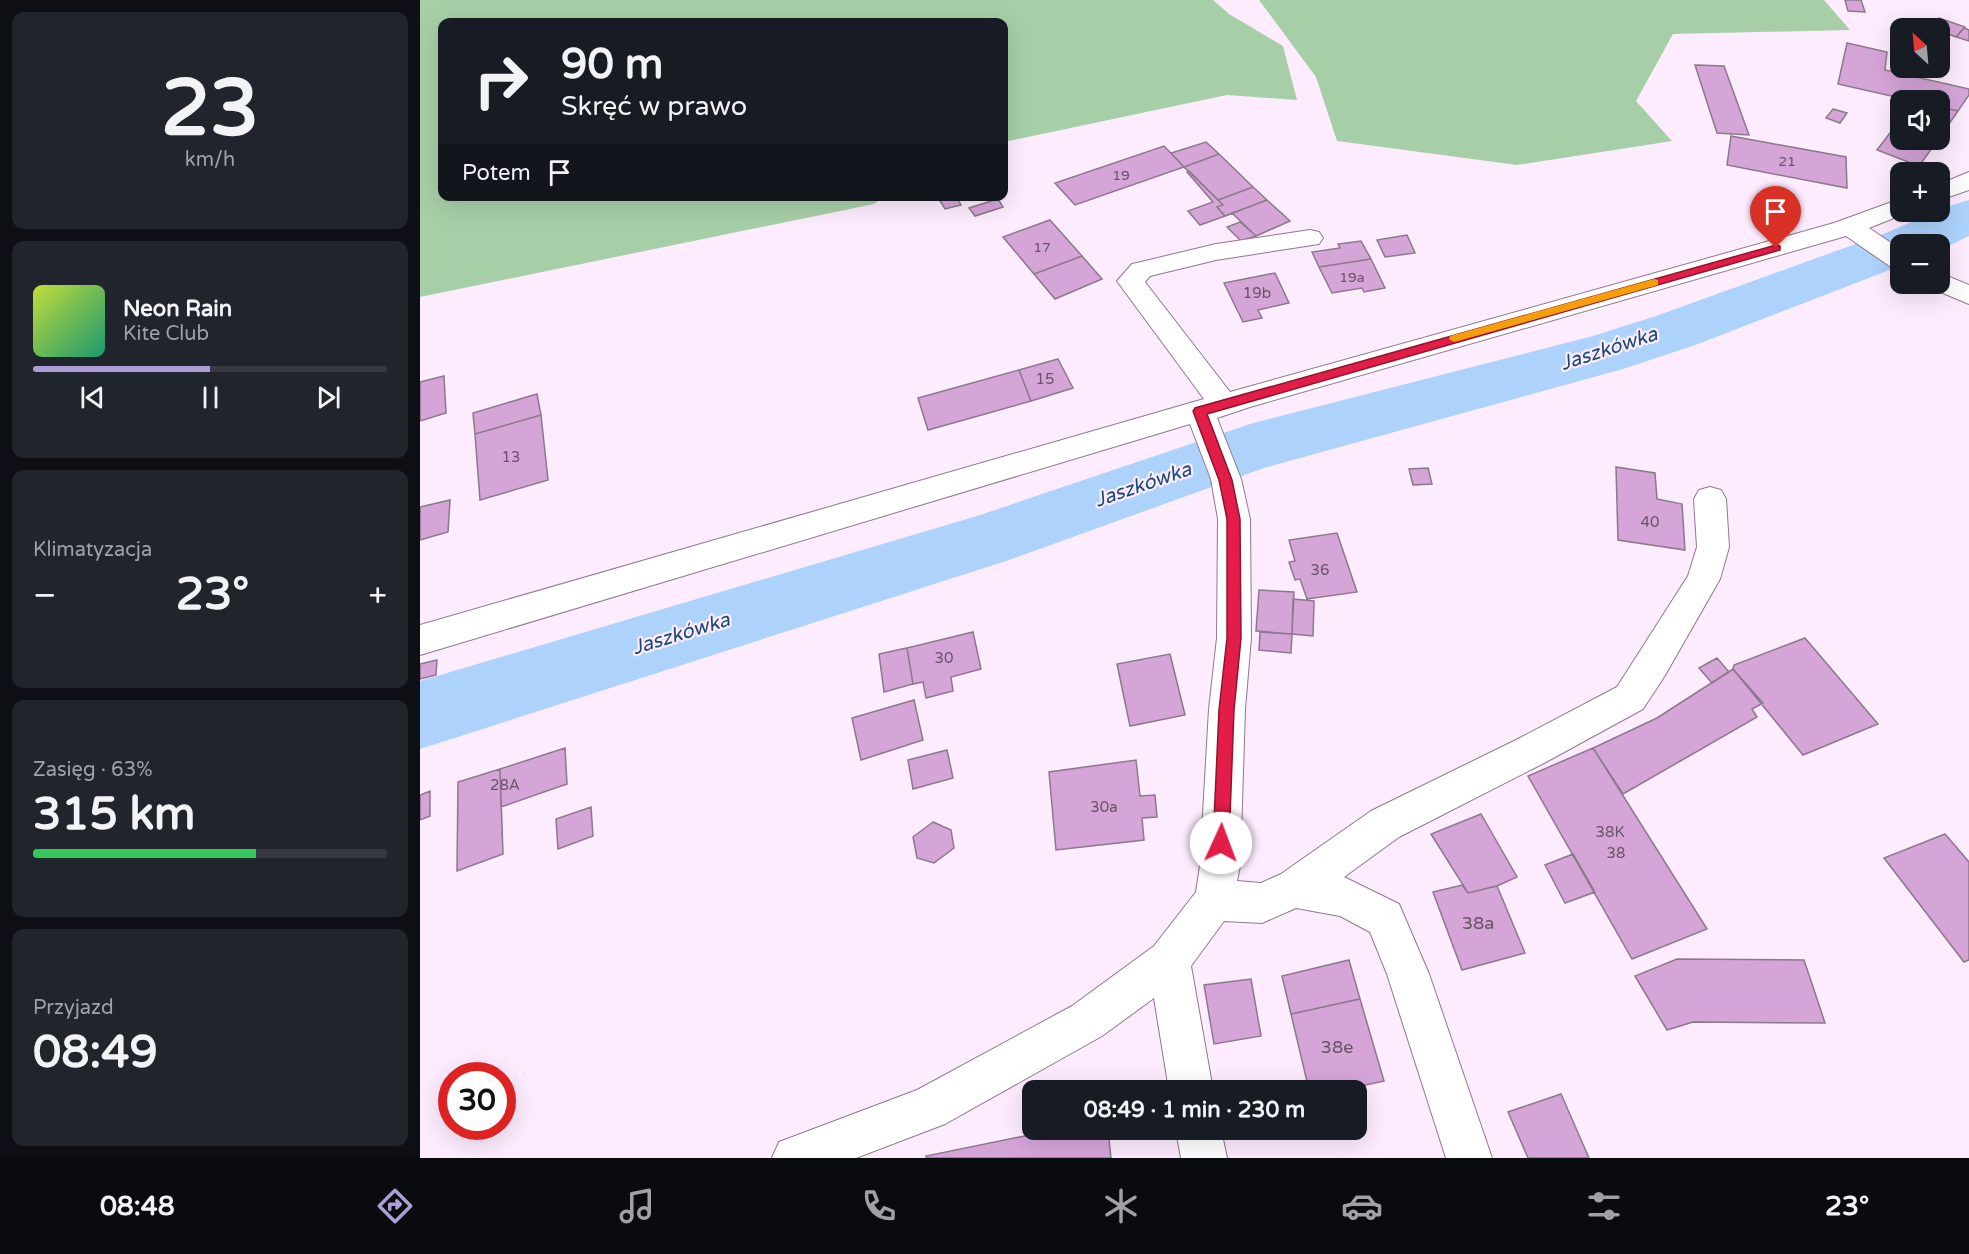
<!DOCTYPE html>
<html lang="pl">
<head>
<meta charset="utf-8">
<style>
  :root { --surface:#171b24; --page:#20242c; --text:#f1f3f6; --muted:#9ea1a6; --line:#363941; --accent:#ad9fd6 }
  body { margin:0; font-family:"Varela Round",sans-serif; background:var(--page); color:var(--text); height:100vh; display:flex; flex-direction:column; font-size:22px; white-space:nowrap }
  * { box-sizing:border-box; margin:0 }
  p { font-size:20px; color:var(--muted) }
  .icon { flex:none; width:33px; height:33px; fill:none; stroke:currentColor; stroke-width:2; stroke-linecap:round; stroke-linejoin:round }
  .map { position:relative; flex:1; overflow:hidden }
  .details { display:flex; flex-direction:column; gap:12px; padding:12px; background:#0d0f14; width:420px }
  .details>* { flex:none }
  .top-card { position:absolute; left:18px; top:18px; width:570px; height:183px; border-radius:12px; box-shadow:0 6px 24px #0002; background:#171b24; color:var(--text); overflow:hidden }
  .needle { width:39px; rotate:334deg }
  .controls { position:absolute; left:1470px; top:18px; display:grid; gap:12px }
  .controls a { display:grid; place-items:center; width:60px; height:60px; border-radius:12px; background:var(--surface); box-shadow:0 6px 24px #0002; font-size:30px }
  .speed { position:absolute; left:18px; top:1062px; display:flex; gap:12px; font-size:30px; font-weight:700; text-align:center }
  .speed>* { display:grid; place-content:center; width:78px; height:78px; border-radius:50%; background:var(--surface); box-shadow:0 6px 24px #0002; line-height:1 }
  .speed .limit { border:9px solid #d22; background:#fff; color:#111 }
  .pin { position:absolute; display:grid; place-items:center; width:51px; height:51px; color:#fff; margin:-62px -26px; border-radius:50% 50% 50% 0; rotate:-45deg; box-shadow:0 0 6px #0007 }
  .pin .icon { rotate:45deg }
  .me { position:absolute; width:66px; margin:-33px; rotate:2deg; stroke-linejoin:round; filter:drop-shadow(0 0 4px #0008) }
  .turn { display:flex; align-items:center; gap:21px; height:126px; padding:0 24px; font-size:27px }
  .turn .icon { width:78px; height:78px; stroke-width:2.5 }
  .turn b { display:block; font-size:42px; line-height:51px }
  .then { display:flex; align-items:center; height:57px; padding:0 24px; background:#0003; gap:12px; font-size:22px }
  .big { font-size:45px; font-weight:700; line-height:1.1 }
  .details .tile { flex:1; display:flex; flex-direction:column; justify-content:center; gap:9px; min-width:0; padding:0 21px; border-radius:12px; background:var(--page) }
  .details .dial { align-items:center; gap:0 }
  .dial b { font-size:78px; line-height:1 }
  .song { display:flex; align-items:center; gap:18px }
  .cover { width:72px; height:72px; border-radius:9px; background:linear-gradient(135deg,hsl(70 70% 55%),hsl(160 70% 35%)) }
  .played { height:6px; border-radius:3px; background:linear-gradient(90deg,var(--accent) 50%,var(--line) 50%) }
  .keys { display:flex; justify-content:space-around; direction:ltr }
  .heat { display:flex; justify-content:space-between; align-items:center; font-size:33px; direction:ltr }
  .charge { height:9px; border-radius:4px; background:linear-gradient(90deg,#34c759 63%,var(--line) 0) }
  .trip { position:absolute; left:602px; top:1080px; width:345px; height:60px; border-radius:12px; background:var(--surface); box-shadow:0 6px 24px #0002; font-weight:700; line-height:60px; text-align:center }
  .tabs { display:flex; height:96px; justify-content:space-around; align-items:center; background:#090b0e; color:var(--muted) }
  .tabs .icon { width:42px; height:42px }
  .tabs .current { color:var(--accent) }
  .tabs b { font-size:27px; color:var(--text) }
  main { display:flex; flex:1; min-height:0 }
  .map>svg:first-child { display:block }
</style>
</head>
<body>
<main>
<section class="details">
<div class="tile dial"><b>23</b><p>km/h</p></div>
<div class="tile">
<div class="song"><i class="cover"></i><div><b>Neon Rain</b><p>Kite Club</p></div></div>
<div class="played"></div>
<div class="keys"><svg class="icon" aria-label="previous" viewBox="0 0 24 24"><path d="M18 5L8 12l10 7zM5 5v14"/></svg><svg class="icon" aria-label="pause" viewBox="0 0 24 24"><path d="M8 5v14M16 5v14"/></svg><svg class="icon" aria-label="next" viewBox="0 0 24 24"><path d="M6 5l10 7-10 7zM19 5v14"/></svg></div>
</div>
<div class="tile"><p>Klimatyzacja</p>
<div class="heat"><a>−</a><b class="big">23°</b><a>+</a></div>
</div>
<div class="tile"><p>Zasięg · 63%</p><b class="big">315 km</b><div class="charge"></div></div>
<div class="tile"><p>Przyjazd</p><b class="big">08:49</b></div>
</section>
<div class="map">
<svg width="1549" height="1158" viewBox="0 0 1549 1158">
  <rect width="100%" height="100%" fill="#fdebfe"/>
  <path fill="#a7cfa7" d="M0,0h793l16,14 54,32 14,54 -70,-5 -223,47v-120h-562v174l441,1 -9,7 -454,93z
    M839,0h565l26,30 -177,4 -37,67 36,40 -155,24 -180,-24 -21,-64z"/>
  <g fill="none" stroke-linecap="round" stroke-linejoin="round">
    <path fill="#add3fd" fill-rule="evenodd" d="M1549,200v36l-29,14v-6h-40v22l-202,78 -75,25 -359,99 -258,93 -586,188v-68l557,-165 273,-92 343,-88 63,-20 230,-83 48,-21h6v-3z"/>
  </g>
  <path fill="#d6a5d8" stroke="#8c788c" stroke-width="1.5" d="M1425,0h16l4,12 -17,-1z
    M1519,18l26,9 -9,10 -16,-6v-3h-10z
    M1544,28l5,2v11l-13,-4z
    M1427,43l40,9 -2,18 84,19v6l-11,16 -18,-4v-7h-31l-71,-16z
    M1275,65l29,1 25,69 -32,-2z
    M1520,107l18,4 -18,26z
    M1413,109l14,4 -7,10 -14,-5z
    M1480,120v20h38l-19,26 -42,-16z
    M1311,136l115,21 1,31 -120,-23z
    M786,142l13,12 -35,13 -13,-14z
    M744,146l20,21 -109,38 -20,-22z
    M799,154l34,33 -35,13 -34,-33z
    M769,171l34,34 -6,2 8,9 -25,9 -12,-14 25,-9 -26,-30z
    M833,187l14,13 -42,16 -8,-9 6,-2 -5,-5z
    M517,196h19l5,9 -16,4z
    M578,199l5,8 -28,9 -6,-8z
    M847,200l23,21 -34,15 -24,-23z
    M630,220l32,36 -48,18 -31,-37z
    M820,222l16,14 -15,5 -14,-14z
    M987,235l8,18 -30,4 -8,-17z
    M941,241l10,18 -52,8 -7,-15 28,-4 -2,-4z
    M662,256l20,23 -47,20 -21,-25z
    M951,259l14,29 -21,4 -2,-4 -30,5 -13,-26z
    M855,273l14,30 -31,7 4,8 -19,4 -19,-39z
    M638,359l15,29 -42,13 -12,-31z
    M599,370l12,31 -103,29 -10,-32z
    M24,376l2,37 -26,8v-39z
    M117,394l4,21 -66,19 -2,-21z
    M121,415l7,65 -68,20 -5,-66z
    M1196,467l39,6 2,26 25,5 3,46 -67,-10z
    M1008,468l4,16 -19,1 -4,-16z
    M30,500l-2,32 -28,8v-33z
    M917,533l20,59 -50,7 -7,-20 -5,1 -6,-18 6,-1 -6,-21z
    M839,590l35,2 -2,42 -36,-3z
    M873,599l21,2 -1,35 -21,-2z
    M553,632l8,37 -30,8 2,14 -27,7 -3,-16 -10,2 -6,-36z
    M840,632l32,2 -1,19 -32,-3z
    M1385,638l73,86 -75,31 -70,-86 1,-4z
    M487,648l6,36 -29,8 -5,-38z
    M750,654l15,61 -55,11 -13,-62z
    M1297,658l12,14 -17,11 -13,-15z
    M17,660l-1,15 -16,4v-15z
    M1313,669l30,34 -11,6 5,8 -134,77 -30,-46 64,-30z
    M494,700l9,40 -62,20 -9,-42z
    M145,748l2,36 -66,23 -1,-38z
    M1173,748l114,181 -75,30 -104,-183z
    M527,750l6,28 -40,11 -5,-29z
    M716,760l4,36 15,-1 2,22 -15,1 2,22 -88,10 -7,-78z
    M80,769l3,85 -46,17 1,-89z
    M10,791v25l-10,4v-25z
    M171,807l2,29 -35,13 -2,-30z
    M1061,814l36,63 -20,9 -29,7 -37,-59z
    M513,822l18,8 3,18 -20,15 -17,-5 -4,-21z
    M1525,834l24,28v98l-5,2 -80,-104z
    M1153,854l22,38 -30,11 -20,-38z
    M1042,885l6,8 29,-7 28,67 -63,17 -29,-78z
    M1257,959l127,1 21,63 -132,-1 -26,8 -32,-54z
    M929,960l11,39 -69,15 -9,-38z
    M831,979l10,57 -47,8 -10,-59z
    M940,999l24,82 -41,9h-34l-18,-76z
    M1141,1094l28,64h-61l-20,-46z
    M634,1130h54l3,28h-185v-2z"/>
  <g fill="none" stroke-linecap="round" stroke-linejoin="round">
    <defs>
      <path id="minor" d="M1549,172v18l-29,10v-16z
        M1480,199v13h9l-40,16 31,21v20l-9,-2 -45,-31 -596,171 -33,11 24,61 9,40 1,119 -6,71 -5,157 -3,15 24,2 20,-9 90,-63 147,-72 99,-52 71,-111 9,-29 -3,-48 5,-9 11,-3 11,3 5,9 3,48 -9,32 -56,98 -21,32 -99,54 -145,74 -55,40 55,27 30,70 63,184h-46l-59,-184 -17,-42 -30,-16 -44,-8 -34,15 -38,-2 -33,45 22,124h-44l-15,-92 -52,38 -157,88 -89,34h-84l7,-16 138,-52 155,-84 82,-60 42,-54 4,-26 9,-157 8,-71 1,-119 -7,-40 -21,-55 -770,231v-30l784,-226 -87,-118 15,-17 9,-2 75,-18 94,-14 9,2 4,6 -4,6 -103,16 -66,16 -5,6 85,110 604,-169z
        M1520,273l29,12v19l-38,-16 -3,-4h12z
        M756,1130h45l6,28h-46z"/>
    </defs>
    <use href="#minor" stroke="#8d798d" stroke-width="2"/>
    <use href="#minor" fill="#fff" fill-rule="evenodd"/>
  </g>
  <path fill="#e11d48" stroke="#92132f" stroke-width="1.5" d="M1356,245l4,1v4l-573,164 25,66 8,39 1,119 -7,72 -5,133 -2,6 -6,2 -6,-2 -2,-6 6,-133 8,-72v-119l-8,-39 -26,-69 2,-3z"/>
  <path fill="#f59e0b" d="M1234,279l4,1v5l-204,57 -5,-3 1,-3z"/>
  <g text-anchor="middle" dominant-baseline="central" stroke-width="4.5" stroke-linejoin="round" paint-order="stroke">
    <g font-size="14" fill="#675468">
      <text x="1367" y="161">21</text>
      <text x="701" y="175">19</text>
      <text x="622" y="247">17</text>
      <text x="932" y="277">19a</text>
    </g>
    <g font-size="15" fill="#675468">
      <text x="837" y="293">19b</text>
      <text x="625" y="379">15</text>
      <text x="91" y="457">13</text>
      <text x="1230" y="522">40</text>
      <text x="900" y="570">36</text>
      <text x="524" y="658">30</text>
      <text x="85" y="785">28A</text>
      <text x="684" y="807">30a</text>
      <text x="1190" y="832">38K</text>
      <text x="1196" y="853">38</text>
    </g>
    <g font-size="18" fill="#675468">
      <text x="1058" y="923">38a</text>
      <text x="917" y="1047">38e</text>
    </g>
    <g font-size="20" font-style="italic" fill="#184978" stroke="#fdebfe">
      <text transform="translate(1189 349) rotate(-18)">Jaszkówka</text>
      <text transform="translate(723 485) rotate(-19)">Jaszkówka</text>
      <text transform="translate(261 634) rotate(-17)">Jaszkówka</text>
    </g>
  </g>
</svg>
<div class="controls">
<a><svg class="needle" viewBox="-14 -14 28 28"><path d="M0-13l5 13h-10z" fill="#e53935"/><path d="M0 13l5-13h-10z" fill="#9ea1a6"/></svg></a>
<a><svg class="icon" aria-label="sound" viewBox="0 0 24 24"><path d="M4 9h4l5-4v14l-5-4H4zM17 9q2 3 0 6"/></svg></a>
<a>+</a>
<a>−</a>
</div>
<div class="speed"><div class="limit">30</div></div>
<div class="pin" style="left:1356px;top:248px;background:#d93025"><svg class="icon" aria-label="arrive" viewBox="0 0 24 24"><path d="M6 21V4h12l-3 4 3 4H6"/></svg></div>
<svg class="me" style="left:801px;top:843px" viewBox="-20 -20 40 40"><circle r="19" fill="#fff"/><path d="M0-13L10 11 0 6-10 11z" fill="#e11d48"/></svg>
<div class="trip">08:49 · 1 min · 230 m</div>
<div class="top-card">
<div class="turn"><svg class="icon" aria-label="right" viewBox="0 0 24 24"><path d="M7 20v-9h11M14 6l5 5-5 5"/></svg><div><b>90 m</b>Skręć w prawo</div></div>
<div class="then">Potem<svg class="icon" aria-label="arrive" viewBox="0 0 24 24"><path d="M6 21V4h12l-3 4 3 4H6"/></svg></div>
</div>
</div>
</main>
<nav class="tabs">
<b>08:48</b>
<svg class="icon current" aria-label="directions" viewBox="0 0 24 24"><path d="M12 3l9 9-9 9-9-9zM9 14v-3h6M13 9l2 2-2 2"/></svg>
<svg class="icon" aria-label="music" viewBox="0 0 24 24"><path d="M9 18V5l10-2v13"/><circle cx="6" cy="18" r="3"/><circle cx="16" cy="16" r="3"/></svg>
<svg class="icon" aria-label="phone" viewBox="0 0 24 24"><path d="M5 4h4l2 5-3 2q2 4 5 5l2-3 5 2v4C11 20 4 13 5 4z"/></svg>
<svg class="icon" aria-label="climate" viewBox="0 0 24 24"><path d="M12 3v18M4 7l16 10M4 17L20 7"/></svg>
<svg class="icon" aria-label="car" viewBox="0 0 24 24"><path d="M5 17H2v-5l4-1 3-4h7l3 4 3 1v5h-3M9 17h6M6 11h13"/><circle cx="7" cy="17" r="2"/><circle cx="17" cy="17" r="2"/></svg>
<svg class="icon" aria-label="filters" viewBox="0 0 24 24"><path d="M4 7h16M4 17h16"/><circle cx="9" cy="7" r="2"/><circle cx="15" cy="17" r="2"/></svg>
<b>23°</b>
</nav>
</body>
</html>
